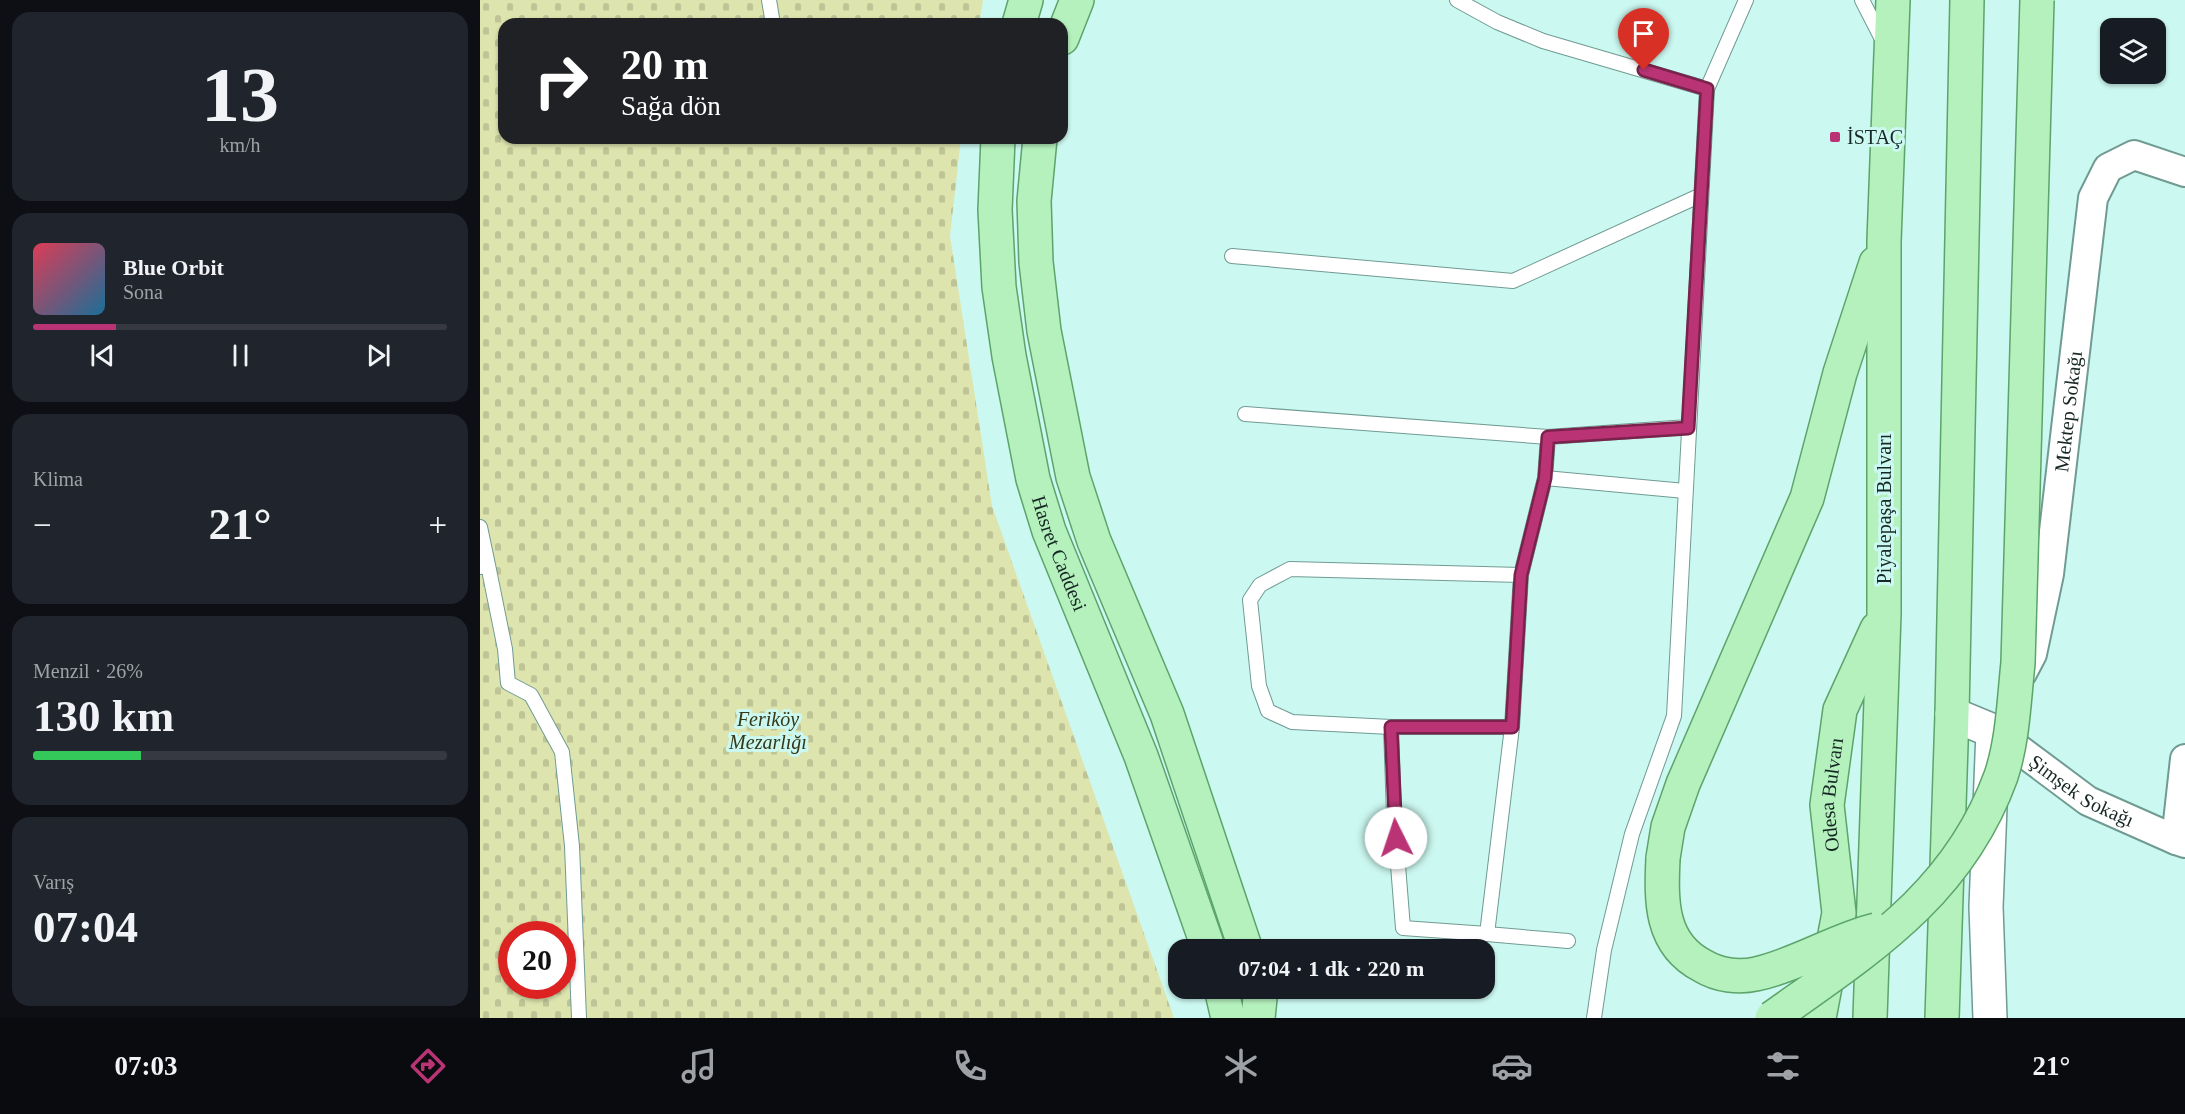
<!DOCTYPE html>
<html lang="tr">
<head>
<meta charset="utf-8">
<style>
  :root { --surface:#171b24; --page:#20242c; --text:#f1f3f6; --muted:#9ea1a6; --line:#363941; --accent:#ba3475 }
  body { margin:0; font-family:"Times New Roman",serif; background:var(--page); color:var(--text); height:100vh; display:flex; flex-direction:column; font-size:22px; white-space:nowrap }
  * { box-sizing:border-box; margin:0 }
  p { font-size:20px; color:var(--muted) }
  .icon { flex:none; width:33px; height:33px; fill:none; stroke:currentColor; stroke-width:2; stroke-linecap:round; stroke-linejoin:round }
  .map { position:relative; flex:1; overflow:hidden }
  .panel { display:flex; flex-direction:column; gap:12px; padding:12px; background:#0d0f14; width:480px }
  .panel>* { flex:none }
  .hud { position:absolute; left:18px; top:18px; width:570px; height:126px; border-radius:18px; box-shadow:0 2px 4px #0004; background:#202124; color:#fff; overflow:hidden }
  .fabs { position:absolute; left:1620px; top:18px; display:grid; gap:12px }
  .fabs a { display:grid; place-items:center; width:66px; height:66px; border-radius:12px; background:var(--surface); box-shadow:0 2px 4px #0004; font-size:30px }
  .speed { position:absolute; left:18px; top:921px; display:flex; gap:12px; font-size:30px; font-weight:700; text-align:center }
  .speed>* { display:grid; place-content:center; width:78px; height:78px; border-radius:50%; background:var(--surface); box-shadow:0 2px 4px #0004; line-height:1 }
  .speed .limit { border:9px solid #d22; background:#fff; color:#111 }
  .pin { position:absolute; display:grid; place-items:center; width:51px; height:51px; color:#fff; margin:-62px -26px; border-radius:50% 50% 50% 0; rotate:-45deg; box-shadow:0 0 6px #0007 }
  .pin .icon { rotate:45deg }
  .me { position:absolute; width:66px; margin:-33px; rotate:356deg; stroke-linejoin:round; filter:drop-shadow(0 0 4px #0008) }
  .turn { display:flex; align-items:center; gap:21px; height:126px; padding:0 24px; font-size:27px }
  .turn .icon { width:78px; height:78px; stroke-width:2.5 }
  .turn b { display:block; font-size:42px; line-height:51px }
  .big { font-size:45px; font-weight:700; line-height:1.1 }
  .panel .tile { flex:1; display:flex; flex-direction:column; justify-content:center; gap:9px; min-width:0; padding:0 21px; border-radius:18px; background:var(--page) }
  .panel .dial { align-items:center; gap:0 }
  .dial b { font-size:78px; line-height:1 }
  .song { display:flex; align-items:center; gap:18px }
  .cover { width:72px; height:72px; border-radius:9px; background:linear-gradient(135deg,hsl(350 70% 55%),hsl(200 70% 35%)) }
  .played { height:6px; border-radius:3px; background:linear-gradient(90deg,var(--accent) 20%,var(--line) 20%) }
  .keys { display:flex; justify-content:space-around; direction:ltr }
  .heat { display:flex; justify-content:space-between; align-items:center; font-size:33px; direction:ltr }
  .charge { height:9px; border-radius:4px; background:linear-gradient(90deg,#34c759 26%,var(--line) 0) }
  .trip { position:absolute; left:688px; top:939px; width:327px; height:60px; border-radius:18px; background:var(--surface); box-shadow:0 2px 4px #0004; font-weight:700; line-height:60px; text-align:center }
  .tabs { display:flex; height:96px; justify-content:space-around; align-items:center; background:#090b0e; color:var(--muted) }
  .tabs .icon { width:42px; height:42px }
  .tabs .on { color:var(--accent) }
  .tabs b { font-size:27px; color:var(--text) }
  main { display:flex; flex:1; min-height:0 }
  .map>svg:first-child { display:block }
</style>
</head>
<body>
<main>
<section class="panel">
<div class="tile dial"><b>13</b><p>km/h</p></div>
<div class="tile">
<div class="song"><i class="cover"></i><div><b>Blue Orbit</b><p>Sona</p></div></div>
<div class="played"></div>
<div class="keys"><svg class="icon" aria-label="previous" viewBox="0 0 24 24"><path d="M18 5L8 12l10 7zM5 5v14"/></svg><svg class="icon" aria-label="pause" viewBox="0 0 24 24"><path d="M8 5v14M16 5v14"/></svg><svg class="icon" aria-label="next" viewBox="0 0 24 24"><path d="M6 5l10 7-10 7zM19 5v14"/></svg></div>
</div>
<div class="tile"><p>Klima</p>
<div class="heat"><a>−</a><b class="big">21°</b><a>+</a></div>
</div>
<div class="tile"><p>Menzil · 26%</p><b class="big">130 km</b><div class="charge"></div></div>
<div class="tile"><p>Varış</p><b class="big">07:04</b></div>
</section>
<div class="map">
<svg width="1705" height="1018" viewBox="0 0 1705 1018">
  <defs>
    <pattern id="cemetery-stones" width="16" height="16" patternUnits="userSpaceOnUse" patternTransform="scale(1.5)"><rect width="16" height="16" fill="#dee4ae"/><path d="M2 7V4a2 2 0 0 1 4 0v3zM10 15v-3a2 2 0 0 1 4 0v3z" fill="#bec496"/></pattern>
  </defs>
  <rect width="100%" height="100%" fill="#cbf8f0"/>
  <path fill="url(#cemetery-stones)" fill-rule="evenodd" d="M0,0h503l-4,24h-475v114h457l-11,98 42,270 182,512h-694zM32,934h50v52h-50z"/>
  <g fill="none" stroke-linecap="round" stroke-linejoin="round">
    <defs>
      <path id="lane" d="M289,0l4,24
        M977,0l40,22 46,19 164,48
        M1382,0l21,41
        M752,256l281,25 188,-86
        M765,414l303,23 140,-10
        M1065,478l3,-41
        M0,527l8,38
        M0,567l8,-2 17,84 3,34 23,12 31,57 10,94 7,172
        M911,727l3,88 9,113 84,6 25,-207 9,-152 24,-97 140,13
        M1032,727h-121l-99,-5 -24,-11 -9,-25 -9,-86 10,-15 30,-16 231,6
        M1007,934l81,7
        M1114,1018l10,-68 28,-116 42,-118 33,-627 39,-89"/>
      <g id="street">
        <path id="s1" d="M1542,673l10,-19 17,-80 44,-376 15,-30 26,-13 51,17"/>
        <path id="s2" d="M1513,730l95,71 88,39"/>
        <path d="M1705,759l-9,81 9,3"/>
      </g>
      <path id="secondary" d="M1472,714l41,17 -7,176 4,111"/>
      <g id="primary">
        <path d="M539,24l7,-24"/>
        <path d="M582,38l15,-38"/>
        <path id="s3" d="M518,138l-3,72 4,77 10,69 24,123 16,52 92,225 68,194"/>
        <path d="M560,138l-6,63 2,61 8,69 29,146 21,64 73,173 79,236"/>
        <path d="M1183,858l5,-31 15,-43 124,-286 33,-125 36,-110"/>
        <path d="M741,988l7,30"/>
        <path d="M777,988l3,10 -2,20"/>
        <path id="s4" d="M1339,1018l20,-105 -12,-108 13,-95 37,-81"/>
        <path d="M1390,1018l14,-404v-373l9,-241"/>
        <path d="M1462,1018l10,-304 15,-714"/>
      </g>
    </defs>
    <use href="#lane" stroke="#709b93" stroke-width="16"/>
    <use href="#street" stroke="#709b93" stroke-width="32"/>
    <use href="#secondary" stroke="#709b93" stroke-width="36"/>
    <use href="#primary" stroke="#5ca46b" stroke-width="36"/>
    <use href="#lane" stroke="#fff" stroke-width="14"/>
    <use href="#street" stroke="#fff" stroke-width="28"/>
    <use href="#secondary" stroke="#fff" stroke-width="33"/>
    <use href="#primary" stroke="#b4f1bd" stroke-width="33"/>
    <defs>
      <path id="primary-bridge" d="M1183,858c-2,43 -3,86 40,108 15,9 35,12 53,8 41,-9 79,-34 120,-44
        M1292,1018c97,-69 186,-124 229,-242 12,-36 13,-76 17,-113l19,-663"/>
    </defs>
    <use href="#primary-bridge" stroke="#5ca46b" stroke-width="36" stroke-linecap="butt"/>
    <use href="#primary-bridge" stroke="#b4f1bd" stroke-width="33"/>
  </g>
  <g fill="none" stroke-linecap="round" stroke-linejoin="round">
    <defs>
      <path id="route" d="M916,838l-5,-111h121l9,-152 24,-97 3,-41 140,-9 19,-339 -63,-19"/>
    </defs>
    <use href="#route" stroke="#79224c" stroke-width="15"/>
    <use href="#route" stroke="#ba3475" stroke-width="10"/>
  </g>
  <rect fill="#ba3475" stroke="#cbf8f0" stroke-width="2" x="1349" y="131" width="12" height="12" rx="3"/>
  <g text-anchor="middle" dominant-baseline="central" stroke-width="6" stroke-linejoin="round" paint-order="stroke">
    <g font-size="20" fill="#162724" stroke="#cbf8f0" text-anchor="start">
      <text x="1367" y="137">İSTAÇ</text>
    </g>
    <g font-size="20" fill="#162724" stroke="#cbf8f0">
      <text stroke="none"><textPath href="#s1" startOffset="267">Mektep Sokağı</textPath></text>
      <text transform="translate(1404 509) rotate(-90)">Piyalepaşa Bulvarı</text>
      <text stroke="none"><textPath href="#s3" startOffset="423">Hasret Caddesi</textPath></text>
      <text stroke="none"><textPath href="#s2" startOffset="108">Şimşek Sokağı</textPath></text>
      <text stroke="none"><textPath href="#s4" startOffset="226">Odesa Bulvarı</textPath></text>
    </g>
    <g font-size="20" font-style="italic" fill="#353816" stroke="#cbf8f0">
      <text x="288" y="719">Feriköy<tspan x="288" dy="23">Mezarlığı</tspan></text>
    </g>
  </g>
</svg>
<div class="fabs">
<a><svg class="icon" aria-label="layers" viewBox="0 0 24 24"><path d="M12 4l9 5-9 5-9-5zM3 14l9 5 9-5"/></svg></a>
</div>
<div class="speed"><div class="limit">20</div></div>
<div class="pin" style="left:1164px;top:70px;background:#d93025"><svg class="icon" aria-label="arrive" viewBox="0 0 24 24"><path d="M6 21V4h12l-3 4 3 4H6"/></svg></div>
<svg class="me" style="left:916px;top:838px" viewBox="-20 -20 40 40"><circle r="19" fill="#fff"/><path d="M0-13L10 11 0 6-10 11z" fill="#ba3475"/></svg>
<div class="trip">07:04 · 1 dk · 220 m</div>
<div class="hud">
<div class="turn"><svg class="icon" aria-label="right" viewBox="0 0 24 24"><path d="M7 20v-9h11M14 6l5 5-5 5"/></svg><div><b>20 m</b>Sağa dön</div></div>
</div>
</div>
</main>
<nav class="tabs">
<b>07:03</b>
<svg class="icon on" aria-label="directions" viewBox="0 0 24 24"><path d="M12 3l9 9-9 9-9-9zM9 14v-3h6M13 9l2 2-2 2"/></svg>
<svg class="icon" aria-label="music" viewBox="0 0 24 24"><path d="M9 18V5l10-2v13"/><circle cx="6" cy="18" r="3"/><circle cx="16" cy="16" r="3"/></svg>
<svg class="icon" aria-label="phone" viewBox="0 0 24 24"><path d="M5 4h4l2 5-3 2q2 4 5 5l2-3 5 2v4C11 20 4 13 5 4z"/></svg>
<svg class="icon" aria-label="climate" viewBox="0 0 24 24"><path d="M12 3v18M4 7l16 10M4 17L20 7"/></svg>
<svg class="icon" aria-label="car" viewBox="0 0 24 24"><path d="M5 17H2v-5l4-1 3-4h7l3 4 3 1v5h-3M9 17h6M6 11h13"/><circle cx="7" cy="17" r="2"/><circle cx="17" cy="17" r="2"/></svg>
<svg class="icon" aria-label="filters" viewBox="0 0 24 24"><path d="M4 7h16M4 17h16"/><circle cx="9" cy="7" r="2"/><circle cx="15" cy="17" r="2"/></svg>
<b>21°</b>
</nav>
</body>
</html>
